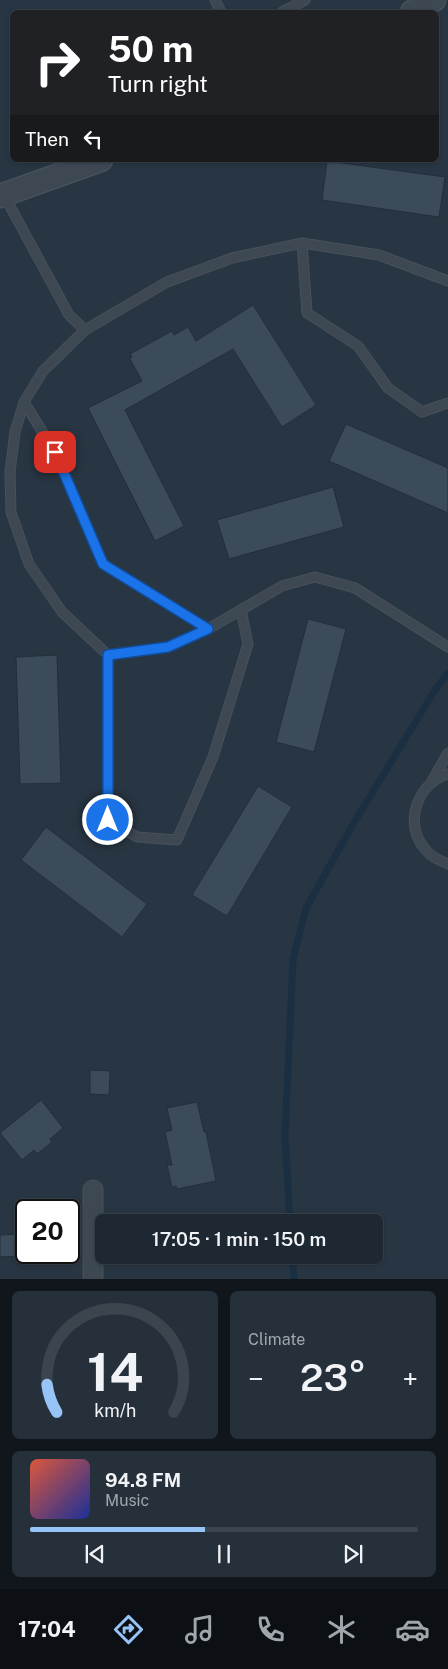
<!DOCTYPE html>
<html lang="en">
<head>
<meta charset="utf-8">
<style>
  :root { --surface:#1e2832; --page:#26303a; --text:#f1f3f6; --muted:#a1a6ac; --line:#3c444d; --accent:#96c4f6 }
  body { margin:0; font-family:"Public Sans",sans-serif; background:var(--page); color:var(--text); height:100vh; display:flex; flex-direction:column; font-size:19px; white-space:nowrap }
  * { box-sizing:border-box; margin:0 }
  p { font-size:16px; color:var(--muted) }
  .icon { flex:none; width:28px; height:28px; fill:none; stroke:currentColor; stroke-width:2; stroke-linecap:round; stroke-linejoin:round }
  .map { position:relative; height:1279px; overflow:hidden }
  .sheet { display:flex; flex-direction:column; gap:12px; padding:12px; background:#10161c; flex:1 }
  .sheet>* { flex:none }
  .hud { position:absolute; left:10px; top:10px; width:429px; height:152px; border-radius:8px; box-shadow:0 1px 4px #0004,0 0 0 1px var(--line); background:#202124; color:#fff; overflow:hidden }
  .speed { position:absolute; left:15px; top:1199px; display:flex; gap:10px; font-size:25px; font-weight:700; text-align:center }
  .speed>* { display:grid; place-content:center; width:65px; height:65px; border-radius:50%; background:var(--surface); box-shadow:0 1px 4px #0004,0 0 0 1px var(--line); line-height:1 }
  .speed .limit { border:2px solid #111; border-radius:8px; background:#fff; color:#111 }
  .pin { position:absolute; display:grid; place-items:center; width:42px; height:42px; color:#fff; margin:-21px; border-radius:10px; box-shadow:0 2px 8px #0006 }
  .me { position:absolute; width:55px; margin:-28px; rotate:0deg; stroke-linejoin:round; filter:drop-shadow(0 0 4px #0008) }
  .turn { display:flex; align-items:center; gap:18px; height:105px; padding:0 15px; font-size:22px }
  .turn .icon { width:65px; height:65px; stroke-width:2.5 }
  .turn b { display:block; font-size:35px; line-height:42px }
  .then { display:flex; align-items:center; height:48px; padding:0 15px; background:#0003; gap:10px; font-size:19px }
  .big { font-size:38px; font-weight:600; line-height:1.1 }
  .sheet .tile { flex:1; display:flex; flex-direction:column; justify-content:center; gap:8px; min-width:0; padding:0 18px; border-radius:8px; background:var(--page) }
  .sheet .dial { align-items:center; gap:0 }
  .dial svg { height:130px; overflow:visible; fill:none; stroke:var(--line); stroke-width:7; stroke-linecap:round; text-anchor:middle }
  .dial text { fill:var(--text); stroke:none }
  .song { display:flex; align-items:center; gap:15px }
  .cover { width:60px; height:60px; border-radius:8px; background:linear-gradient(135deg,hsl(10 70% 55%),hsl(230 70% 35%)) }
  .played { height:5px; border-radius:2px; background:linear-gradient(90deg,var(--accent) 45%,var(--line) 45%) }
  .keys { display:flex; justify-content:space-around; direction:ltr }
  .heat { display:flex; justify-content:space-between; align-items:center; font-size:28px; direction:ltr }
  .sheet .tiles { flex:1; display:grid; gap:12px; grid-template-columns:1fr 1fr }
  .tile:last-child { grid-column:span 2 }
  .trip { position:absolute; left:95px; top:1214px; width:288px; height:50px; border-radius:8px; background:var(--surface); box-shadow:0 1px 4px #0004,0 0 0 1px var(--line); font-weight:600; line-height:50px; text-align:center }
  .dock { display:flex; height:80px; justify-content:space-around; align-items:center; background:#0c1014; color:var(--muted) }
  .dock .icon { width:35px; height:35px }
  .dock .active { color:var(--accent) }
  .dock b { font-size:22px; color:var(--text) }
  .map>svg:first-child { display:block }
</style>
</head>
<body>
<div class="map">
<svg width="448" height="1279" viewBox="0 0 448 1279">
  <rect width="100%" height="100%" fill="#283643"/>
  <g fill="none" stroke-linecap="round" stroke-linejoin="round">
    <path stroke="#1b2f42" stroke-width="7" d="M290,1222l-5,-86 8,-177 13,-51 49,-87 80,-131 13,-17
      M292,1255l2,24"/>
  </g>
  <path fill="#3b4b59" stroke="#232f3b" d="M327,161l118,16 -6,40 -117,-17z
    M253,305l63,100 -34,22 -49,-78 -108,61 59,116 -29,15 -67,-133 54,-27 -12,-22 2,-2 -2,-3 42,-23 2,4 14,-8 8,14z
    M346,424l102,44v45l-119,-52z
    M333,487l11,40 -115,32 -12,-39z
    M308,619l38,10 -32,123 -38,-10z
    M57,655l4,128 -41,1 -4,-127z
    M258,786l34,21 -65,109 -35,-21z
    M46,827l101,77 -25,33 -101,-77z
    M90,1070l20,1 -1,24 -19,-1z
    M41,1100l22,28 -13,11 2,3 -15,12 -3,-4 -12,10 -22,-27z
    M197,1102l7,30h2l10,49 -39,8 -1,-3 -4,1 -5,-22h5l-7,-33 7,-2 -5,-22z
    M21,1234v22l-21,1v-22z"/>
  <g fill="none" stroke-linecap="round" stroke-linejoin="round">
    <defs>
      <path id="service" d="M215,0l6,12
        M282,12l23,-12
        M4,195l65,120 16,15 82,-48 65,-24 70,-15 77,12 69,26
        M302,243l5,70 51,33 30,42 34,24 26,-9
        M85,330l-42,41 -19,31 31,50 48,112 105,65 74,-43 33,-9 40,11 93,59
        M24,402l-9,30 -5,40 1,40 18,52 33,48 46,43v165l29,17 40,3 36,-83 35,-113 -7,-34
        M108,655l60,-8 40,-18
        M448,774c-31,9 -45,50 -23,75 6,8 14,11 23,15
        M432,781l16,-28"/>
      <path id="minor" d="M93,1190v89"/>
      <path id="tertiary" d="M412,12l22,-12
        M0,196l101,-36"/>
    </defs>
    <use href="#service" stroke="#46515c" stroke-width="11"/>
    <use href="#minor" stroke="#46515c" stroke-width="21"/>
    <use href="#tertiary" stroke="#46515c" stroke-width="25"/>
    <use href="#service" stroke="#3d4853" stroke-width="9"/>
    <use href="#minor" stroke="#3d4853" stroke-width="19"/>
    <use href="#tertiary" stroke="#3d4853" stroke-width="22"/>
  </g>
  <g fill="none" stroke-linecap="round" stroke-linejoin="round">
    <defs>
      <path id="route" d="M55,452l48,112 105,65 -40,18 -60,8v165"/>
    </defs>
    <use href="#route" stroke="#114b97" stroke-width="12"/>
    <use href="#route" stroke="#1a73e8" stroke-width="9"/>
  </g>
</svg>
<div class="speed"><div class="limit">20</div></div>
<div class="pin" style="left:55px;top:452px;background:#d93025"><svg class="icon" aria-label="arrive" viewBox="0 0 24 24"><path d="M6 21V4h12l-3 4 3 4H6"/></svg></div>
<svg class="me" style="left:108px;top:820px" viewBox="-20 -20 40 40"><circle r="17" fill="#1a73e8" stroke="#fff" stroke-width="3"/><path d="M0-11L8 9 0 5-8 9z" fill="#fff"/></svg>
<div class="trip">17:05 · 1 min · 150 m</div>
<div class="hud">
<div class="turn"><svg class="icon" aria-label="right" viewBox="0 0 24 24"><path d="M7 20v-9h11M14 6l5 5-5 5"/></svg><div><b>50 m</b>Turn right</div></div>
<div class="then">Then<svg class="icon" aria-label="left" viewBox="0 0 24 24"><path d="M17 20v-9H6M10 6l-5 5 5 5"/></svg></div>
</div>
</div>
<section class="sheet">
<div class="tiles">
<div class="tile dial"><svg viewBox="0 0 100 80">
<path d="M14 69A42 42 0 1 1 86 69"/>
<path d="M14 69A42 42 0 0 1 8 52" stroke="#96c4f6"/>
<text x="50" y="56" font-size="32" font-weight="700">14</text>
<text x="50" y="72" font-size="11">km/h</text>
</svg></div>
<div class="tile"><p>Climate</p>
<div class="heat"><a>−</a><b class="big">23°</b><a>+</a></div>
</div>
<div class="tile">
<div class="song"><i class="cover"></i><div><b>94.8 FM</b><p>Music</p></div></div>
<div class="played"></div>
<div class="keys"><svg class="icon" aria-label="previous" viewBox="0 0 24 24"><path d="M18 5L8 12l10 7zM5 5v14"/></svg><svg class="icon" aria-label="pause" viewBox="0 0 24 24"><path d="M8 5v14M16 5v14"/></svg><svg class="icon" aria-label="next" viewBox="0 0 24 24"><path d="M6 5l10 7-10 7zM19 5v14"/></svg></div>
</div>
</div>
</section>
<nav class="dock">
<b>17:04</b>
<svg class="icon active" aria-label="directions" viewBox="0 0 24 24"><path d="M12 3l9 9-9 9-9-9zM9 14v-3h6M13 9l2 2-2 2"/></svg>
<svg class="icon" aria-label="music" viewBox="0 0 24 24"><path d="M9 18V5l10-2v13"/><circle cx="6" cy="18" r="3"/><circle cx="16" cy="16" r="3"/></svg>
<svg class="icon" aria-label="phone" viewBox="0 0 24 24"><path d="M5 4h4l2 5-3 2q2 4 5 5l2-3 5 2v4C11 20 4 13 5 4z"/></svg>
<svg class="icon" aria-label="climate" viewBox="0 0 24 24"><path d="M12 3v18M4 7l16 10M4 17L20 7"/></svg>
<svg class="icon" aria-label="car" viewBox="0 0 24 24"><path d="M5 17H2v-5l4-1 3-4h7l3 4 3 1v5h-3M9 17h6M6 11h13"/><circle cx="7" cy="17" r="2"/><circle cx="17" cy="17" r="2"/></svg>
</nav>
</body>
</html>
